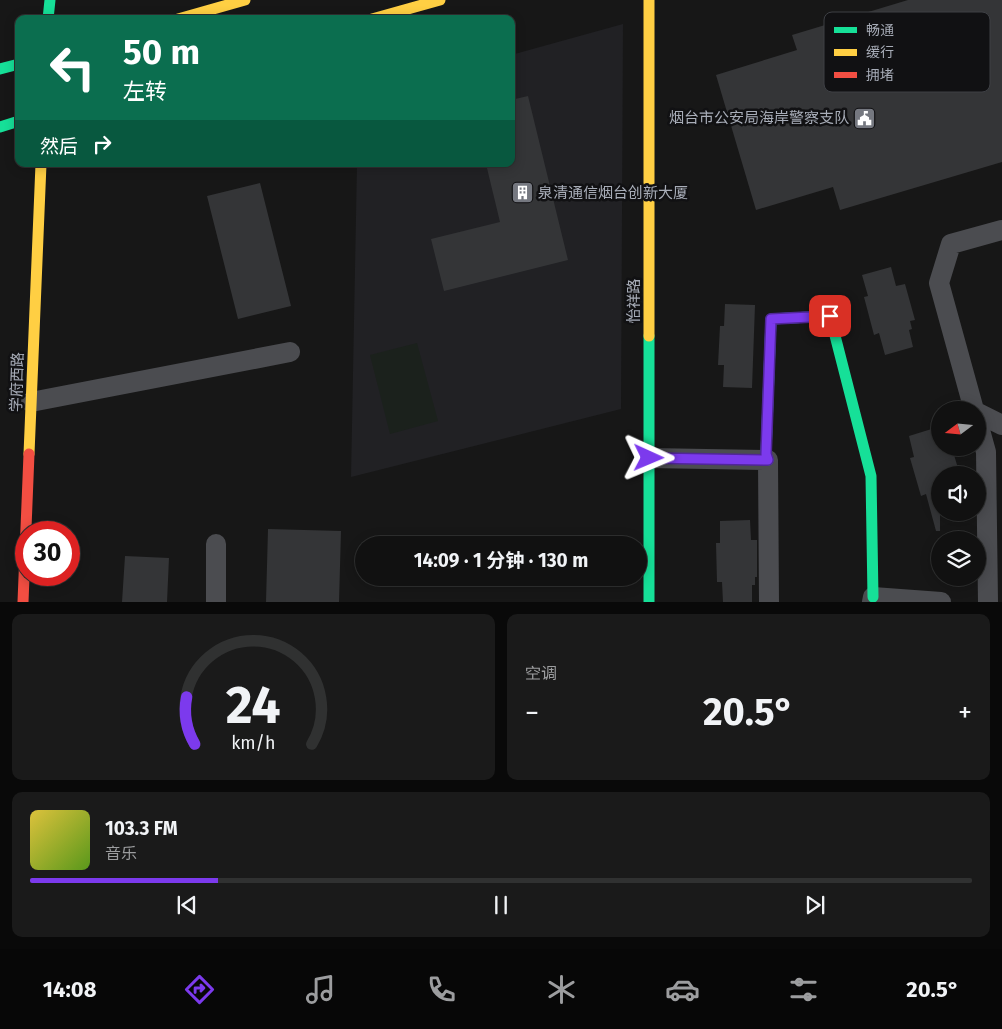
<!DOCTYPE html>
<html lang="zh">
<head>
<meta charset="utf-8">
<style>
  :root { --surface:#111; --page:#1a1a1a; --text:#f1f3f6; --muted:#9c9d9f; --line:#303131; --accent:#7c3aed }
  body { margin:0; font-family:"Fira Sans","Noto Sans SC",sans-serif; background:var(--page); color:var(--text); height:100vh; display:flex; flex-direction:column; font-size:19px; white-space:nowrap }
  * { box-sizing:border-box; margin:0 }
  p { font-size:16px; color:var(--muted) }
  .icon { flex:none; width:28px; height:28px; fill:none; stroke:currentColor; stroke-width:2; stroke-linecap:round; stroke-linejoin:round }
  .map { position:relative; height:602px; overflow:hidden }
  .details { display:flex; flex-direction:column; gap:12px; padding:12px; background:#090909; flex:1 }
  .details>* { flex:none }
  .banner { position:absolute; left:15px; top:15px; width:500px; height:152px; border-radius:10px; box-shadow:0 2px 12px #0003,0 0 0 1px var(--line); background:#0b6e4f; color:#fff; overflow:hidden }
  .needle { width:32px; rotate:254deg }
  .controls { position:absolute; left:931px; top:401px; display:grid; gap:10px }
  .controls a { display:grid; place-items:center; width:55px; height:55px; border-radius:50%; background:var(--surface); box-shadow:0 2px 12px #0003,0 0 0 1px var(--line); font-size:25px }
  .speed { position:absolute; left:15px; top:521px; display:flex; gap:10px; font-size:25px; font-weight:700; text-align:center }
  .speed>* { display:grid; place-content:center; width:65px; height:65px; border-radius:50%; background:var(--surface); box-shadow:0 2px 12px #0003,0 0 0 1px var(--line); line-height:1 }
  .speed .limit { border:8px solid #d22; background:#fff; color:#111 }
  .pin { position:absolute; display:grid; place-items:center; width:42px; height:42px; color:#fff; margin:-21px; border-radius:10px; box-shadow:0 2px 8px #0006 }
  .me { position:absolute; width:55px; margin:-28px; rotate:91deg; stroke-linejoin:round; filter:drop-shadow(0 0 4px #0008) }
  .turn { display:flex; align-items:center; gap:18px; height:105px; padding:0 25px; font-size:22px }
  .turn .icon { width:65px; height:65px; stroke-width:2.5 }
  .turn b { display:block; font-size:35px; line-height:42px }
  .then { display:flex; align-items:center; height:48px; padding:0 25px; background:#0003; gap:10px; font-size:19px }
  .big { font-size:38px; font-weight:700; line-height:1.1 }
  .details .widget { flex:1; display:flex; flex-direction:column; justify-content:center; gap:8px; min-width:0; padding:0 18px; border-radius:10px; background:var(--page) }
  .details .dial { align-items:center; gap:0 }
  .dial svg { height:130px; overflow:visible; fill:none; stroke:var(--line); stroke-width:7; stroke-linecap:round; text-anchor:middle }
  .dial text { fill:var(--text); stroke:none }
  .song { display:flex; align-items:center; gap:15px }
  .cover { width:60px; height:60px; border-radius:8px; background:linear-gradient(135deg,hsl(50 70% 55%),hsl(90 70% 35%)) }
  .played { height:5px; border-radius:2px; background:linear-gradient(90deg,var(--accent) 20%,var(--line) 20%) }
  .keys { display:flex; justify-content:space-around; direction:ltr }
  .heat { display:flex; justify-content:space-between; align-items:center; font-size:28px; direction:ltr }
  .details .tiles { flex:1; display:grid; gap:12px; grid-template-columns:1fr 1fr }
  .widget:last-child { grid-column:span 2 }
  .trip { position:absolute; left:355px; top:536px; width:292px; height:50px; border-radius:25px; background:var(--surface); box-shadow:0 2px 12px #0003,0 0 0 1px var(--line); font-weight:700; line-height:50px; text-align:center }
  .dock { display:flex; height:80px; justify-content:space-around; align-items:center; background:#070707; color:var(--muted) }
  .dock .icon { width:35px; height:35px }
  .dock .active { color:var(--accent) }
  .dock b { font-size:22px; color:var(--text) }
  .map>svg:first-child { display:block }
</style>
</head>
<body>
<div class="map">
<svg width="1002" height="602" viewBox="0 0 1002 602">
  <rect width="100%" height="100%" fill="#171717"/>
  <path fill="#212124" d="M623,24l-2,385 -270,68 6,-313h154v-109z"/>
  <path fill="#1b211c" d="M417,343l21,78 -48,13 -20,-79z"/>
  <path fill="#343537" d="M908,0h94v162l-162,48 -7,-23 -77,23 -40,-135 81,-25 -5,-15z
    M528,96l40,164 -124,31 -13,-52 69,-17 -14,-58h25v-64z
    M260,183l31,123 -53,13 -31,-123z
    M891,267l5,19 9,-2 10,36 -5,1 2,8 -3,1 4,17 -28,8 -6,-22 -5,2 -10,-38 4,-1 -6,-21z
    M725,304l30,1 -3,83 -29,-1 1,-22h-6l2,-39h4z
    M938,427l2,9v12h12l8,27h-20v56h-4l-10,-37 -5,2 -11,-38 4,-1 -5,-21z
    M750,520l1,20h6v37h-2v8h-3v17h-29l-1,-20h-5l-1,-39h4v-22z
    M268,529l73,2 -2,71h-73z
    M125,556l44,2 -2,44h-45z"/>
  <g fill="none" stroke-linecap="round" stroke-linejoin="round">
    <path stroke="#4b4c50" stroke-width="20" d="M31,402l259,-50
      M974,410l-35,-127 12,-39 51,-14
      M978,413l24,12
      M978,423l8,29 2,150
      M649,458l119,2 1,142
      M216,602v-58
      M872,602l1,-5 68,5"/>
    <path stroke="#16e098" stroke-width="11" d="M48,19l2,-19
      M0,69l19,-5
      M0,127l19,-6
      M649,336v266
      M768,460l-2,-6 5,-135 59,-3 41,160 2,121"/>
    <path stroke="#ffcf43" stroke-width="11" d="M649,0v336
      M178,19l67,-19
      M372,19l68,-19
      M29,454l12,-290"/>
    <path stroke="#f24e42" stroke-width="11" d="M23,602l6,-148"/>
  </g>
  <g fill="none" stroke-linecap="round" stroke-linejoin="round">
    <defs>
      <path id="route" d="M649,458l119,2 -2,-6 5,-135 59,-3"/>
    </defs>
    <use href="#route" stroke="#51269a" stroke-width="12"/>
    <use href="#route" stroke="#7c3aed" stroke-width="9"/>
  </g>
  <defs>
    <symbol id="civic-square" viewBox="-11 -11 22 22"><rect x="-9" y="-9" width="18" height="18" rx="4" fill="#757880" stroke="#111113"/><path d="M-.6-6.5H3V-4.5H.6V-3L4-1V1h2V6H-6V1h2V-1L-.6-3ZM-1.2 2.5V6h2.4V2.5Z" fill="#fff"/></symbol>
    <symbol id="building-square" viewBox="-11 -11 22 22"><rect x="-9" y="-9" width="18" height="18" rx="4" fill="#757880" stroke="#111113"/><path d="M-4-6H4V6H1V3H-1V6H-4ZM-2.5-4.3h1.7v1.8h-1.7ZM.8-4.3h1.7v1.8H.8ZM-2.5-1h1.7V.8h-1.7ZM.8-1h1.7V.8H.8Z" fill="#fff"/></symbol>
  </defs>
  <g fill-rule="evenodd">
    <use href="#civic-square" x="852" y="106" width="25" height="25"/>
    <use href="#building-square" x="510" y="180" width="25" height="25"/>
  </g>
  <g text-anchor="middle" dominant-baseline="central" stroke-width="5" stroke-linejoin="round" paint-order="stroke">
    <g font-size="15" fill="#a8adb8" stroke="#111113" text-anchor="end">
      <text x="849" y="118">烟台市公安局海岸警察支队</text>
      <text x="538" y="193" text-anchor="start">泉清通信烟台创新大厦</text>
    </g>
    <g font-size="15" fill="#a8adb8" stroke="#111113">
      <text transform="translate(634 301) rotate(-90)">怡祥路</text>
      <text transform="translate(17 382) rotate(-88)">学府西路</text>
    </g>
  </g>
  <rect x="824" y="12" width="166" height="80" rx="8" fill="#111113" stroke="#3e4045" stroke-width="1"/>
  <rect x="834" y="27" width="23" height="6" fill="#16e098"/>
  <rect x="834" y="49" width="23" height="7" fill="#ffcf43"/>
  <rect x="834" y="72" width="23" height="6" fill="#f24e42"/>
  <g font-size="14" fill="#a8adb8">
    <text x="866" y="35">畅通</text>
    <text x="866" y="57">缓行</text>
    <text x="866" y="80">拥堵</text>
  </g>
</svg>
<div class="controls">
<a><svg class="needle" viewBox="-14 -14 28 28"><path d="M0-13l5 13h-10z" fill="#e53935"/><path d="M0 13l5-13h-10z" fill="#9c9d9f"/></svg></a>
<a><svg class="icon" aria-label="sound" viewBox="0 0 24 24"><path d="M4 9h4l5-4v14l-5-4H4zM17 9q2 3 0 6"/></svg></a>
<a><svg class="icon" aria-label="layers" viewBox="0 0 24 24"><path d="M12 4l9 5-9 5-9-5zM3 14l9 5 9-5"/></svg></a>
</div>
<div class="speed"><div class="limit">30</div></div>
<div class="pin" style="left:830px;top:316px;background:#d93025"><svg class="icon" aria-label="arrive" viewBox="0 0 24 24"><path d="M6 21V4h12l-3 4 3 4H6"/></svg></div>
<svg class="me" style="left:649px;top:458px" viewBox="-20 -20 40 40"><path d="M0-17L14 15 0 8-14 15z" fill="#7c3aed" stroke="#fff" stroke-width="4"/></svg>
<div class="trip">14:09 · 1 分钟 · 130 m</div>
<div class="banner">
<div class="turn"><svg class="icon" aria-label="left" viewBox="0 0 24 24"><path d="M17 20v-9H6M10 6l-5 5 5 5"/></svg><div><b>50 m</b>左转</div></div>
<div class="then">然后<svg class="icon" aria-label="right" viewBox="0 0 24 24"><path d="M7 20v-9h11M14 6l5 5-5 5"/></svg></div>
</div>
</div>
<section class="details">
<div class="tiles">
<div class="widget dial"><svg viewBox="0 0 100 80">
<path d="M14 69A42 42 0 1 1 86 69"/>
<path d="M14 69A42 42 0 0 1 9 40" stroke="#7c3aed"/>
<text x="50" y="56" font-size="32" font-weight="700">24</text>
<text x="50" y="72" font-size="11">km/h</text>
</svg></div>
<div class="widget"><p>空调</p>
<div class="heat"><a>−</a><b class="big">20.5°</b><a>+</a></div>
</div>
<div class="widget">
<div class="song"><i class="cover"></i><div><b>103.3 FM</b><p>音乐</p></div></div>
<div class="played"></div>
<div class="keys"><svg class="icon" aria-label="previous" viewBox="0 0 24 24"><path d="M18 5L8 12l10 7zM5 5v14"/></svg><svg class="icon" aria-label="pause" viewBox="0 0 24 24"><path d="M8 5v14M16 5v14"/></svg><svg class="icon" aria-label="next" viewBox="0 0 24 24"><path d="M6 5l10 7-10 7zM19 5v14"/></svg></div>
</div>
</div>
</section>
<nav class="dock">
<b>14:08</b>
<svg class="icon active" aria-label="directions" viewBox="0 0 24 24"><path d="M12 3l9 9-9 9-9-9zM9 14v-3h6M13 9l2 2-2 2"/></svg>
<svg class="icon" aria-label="music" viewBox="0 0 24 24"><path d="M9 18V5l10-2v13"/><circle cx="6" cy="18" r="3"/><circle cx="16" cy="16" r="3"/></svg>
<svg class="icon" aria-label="phone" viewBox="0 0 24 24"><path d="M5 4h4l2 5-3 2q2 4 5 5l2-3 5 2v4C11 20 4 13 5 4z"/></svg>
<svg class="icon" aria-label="climate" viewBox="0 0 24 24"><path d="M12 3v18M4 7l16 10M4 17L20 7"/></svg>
<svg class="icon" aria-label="car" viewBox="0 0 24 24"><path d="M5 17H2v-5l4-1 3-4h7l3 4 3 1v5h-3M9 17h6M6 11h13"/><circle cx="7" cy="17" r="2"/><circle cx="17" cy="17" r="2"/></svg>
<svg class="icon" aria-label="filters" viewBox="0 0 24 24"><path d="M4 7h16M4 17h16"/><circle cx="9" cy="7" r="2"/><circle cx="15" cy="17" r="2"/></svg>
<b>20.5°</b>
</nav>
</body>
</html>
